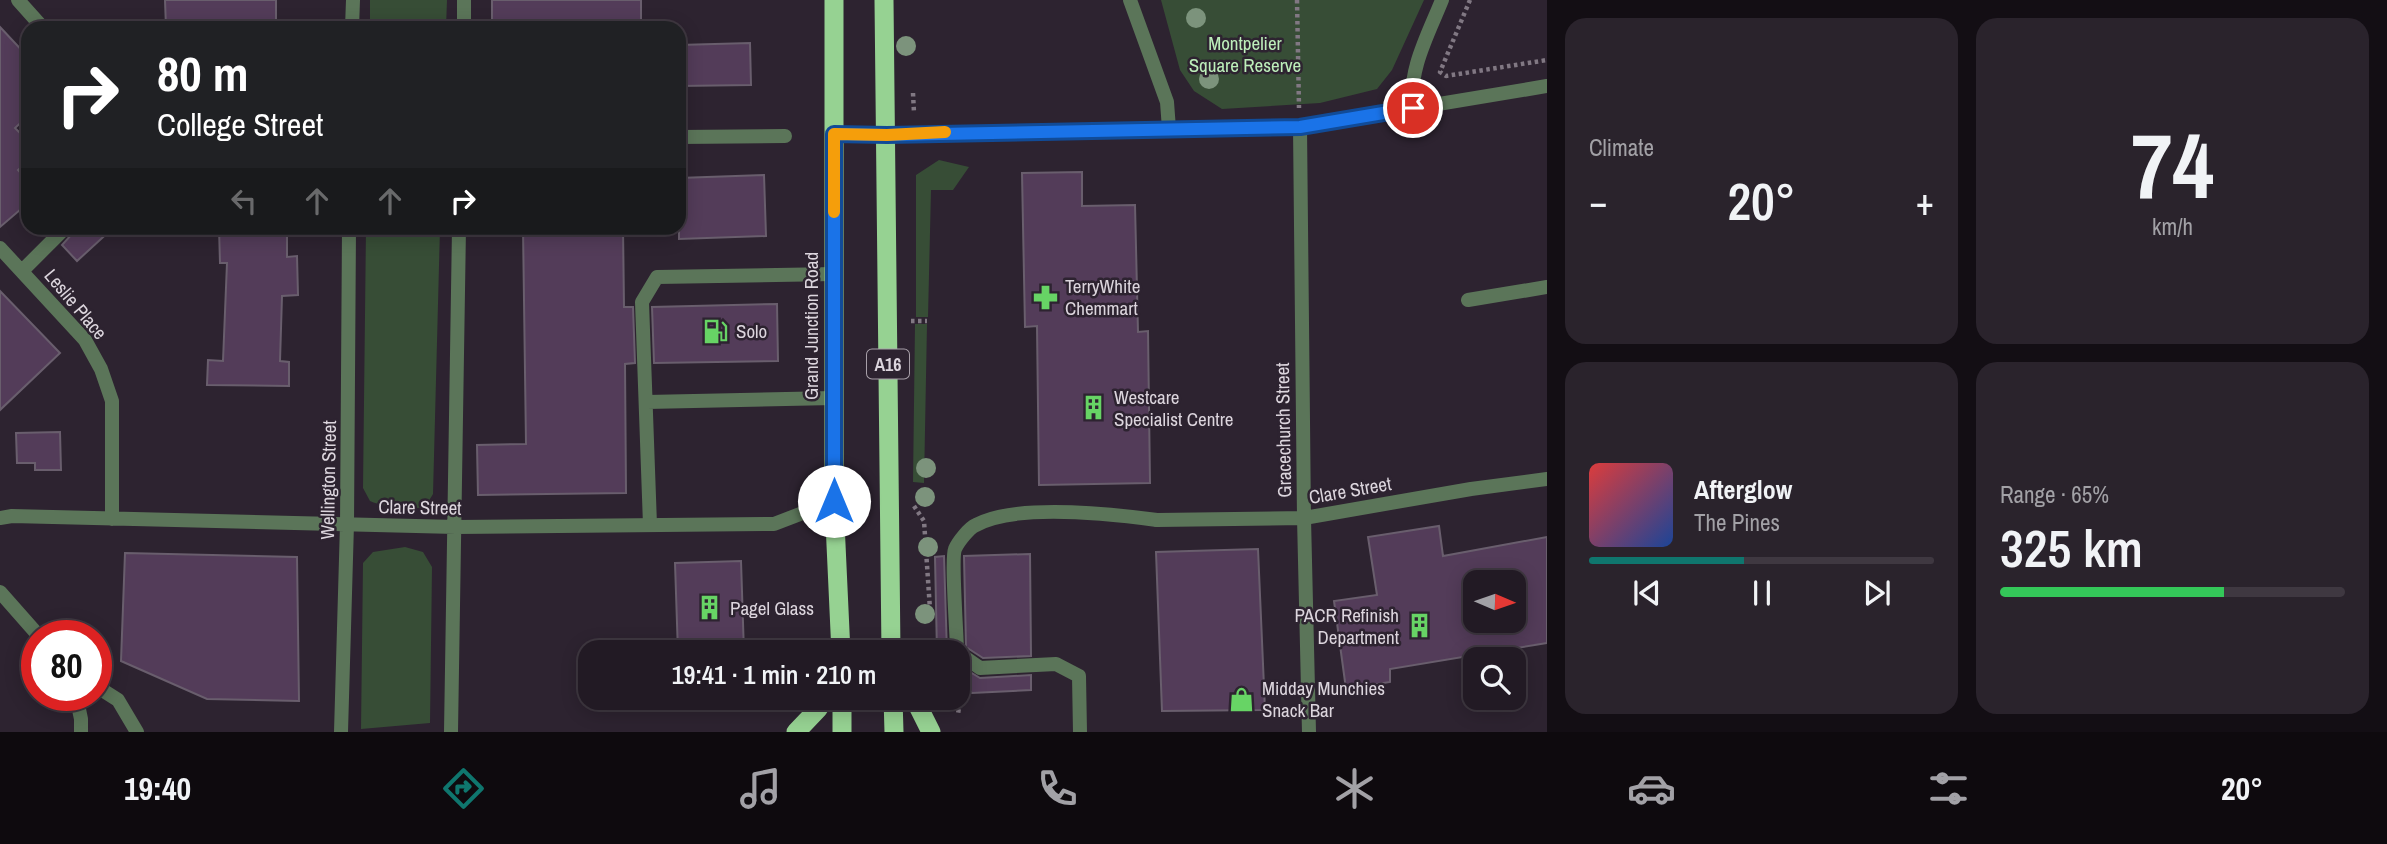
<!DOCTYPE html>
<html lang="en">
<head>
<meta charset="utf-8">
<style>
  :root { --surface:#221a24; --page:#2a232c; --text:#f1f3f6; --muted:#a2a1a6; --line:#3f3841; --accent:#0f766e }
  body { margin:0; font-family:"Archivo Narrow",sans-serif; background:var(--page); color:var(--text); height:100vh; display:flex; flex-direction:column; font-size:26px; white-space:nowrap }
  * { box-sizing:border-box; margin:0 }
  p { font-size:23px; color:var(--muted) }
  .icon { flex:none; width:38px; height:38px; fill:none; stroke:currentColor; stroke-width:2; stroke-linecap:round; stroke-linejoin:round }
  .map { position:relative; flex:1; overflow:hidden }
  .panel { display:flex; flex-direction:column; gap:18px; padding:18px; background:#130e14; width:840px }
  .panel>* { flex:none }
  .banner { position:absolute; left:21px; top:21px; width:665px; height:214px; border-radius:21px; box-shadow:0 4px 18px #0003,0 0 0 2px var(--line); background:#202124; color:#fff; overflow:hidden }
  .needle { width:46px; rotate:92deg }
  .buttons { position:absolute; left:1463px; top:570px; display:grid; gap:14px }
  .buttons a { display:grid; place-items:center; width:63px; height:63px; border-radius:14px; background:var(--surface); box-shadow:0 4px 18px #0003,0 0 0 2px var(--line); font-size:35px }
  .speed { position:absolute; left:21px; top:620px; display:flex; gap:14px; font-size:35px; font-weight:700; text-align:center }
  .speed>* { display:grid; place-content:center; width:91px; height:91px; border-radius:50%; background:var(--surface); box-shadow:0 4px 18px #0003,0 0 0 2px var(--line); line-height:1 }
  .speed .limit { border:10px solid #d22; background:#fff; color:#111 }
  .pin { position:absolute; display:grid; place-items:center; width:60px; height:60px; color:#fff; margin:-30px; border:4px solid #fff; border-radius:50%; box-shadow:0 2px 7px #0007 }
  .me { position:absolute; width:77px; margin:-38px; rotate:0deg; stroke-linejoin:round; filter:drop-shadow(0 0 5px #0008) }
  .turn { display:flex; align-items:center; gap:24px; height:147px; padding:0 21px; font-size:32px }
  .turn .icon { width:91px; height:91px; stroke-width:2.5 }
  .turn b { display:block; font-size:49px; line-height:60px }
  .lanes { display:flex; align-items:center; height:66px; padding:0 21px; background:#0003; justify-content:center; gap:35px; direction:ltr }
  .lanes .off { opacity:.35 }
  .big { font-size:52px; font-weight:600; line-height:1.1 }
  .panel .tile { flex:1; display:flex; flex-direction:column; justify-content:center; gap:10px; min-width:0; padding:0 24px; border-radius:21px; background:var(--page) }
  .panel .dial { align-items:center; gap:0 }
  .dial b { font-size:91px; line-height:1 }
  .song { display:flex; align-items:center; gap:21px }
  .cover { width:84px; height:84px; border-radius:10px; background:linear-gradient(135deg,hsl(0 70% 55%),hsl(220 70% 35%)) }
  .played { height:7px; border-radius:4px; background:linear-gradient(90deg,var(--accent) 45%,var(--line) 45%) }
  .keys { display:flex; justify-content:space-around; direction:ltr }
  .heat { display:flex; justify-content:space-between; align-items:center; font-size:38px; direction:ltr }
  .charge { height:10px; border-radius:5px; background:linear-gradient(90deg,#34c759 65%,var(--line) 0) }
  .panel .tiles { flex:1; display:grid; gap:18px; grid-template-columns:repeat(2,1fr) }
  .trip { position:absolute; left:578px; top:640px; width:392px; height:70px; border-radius:21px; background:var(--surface); box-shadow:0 4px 18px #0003,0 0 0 2px var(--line); font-weight:600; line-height:70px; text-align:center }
  .menu { display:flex; height:112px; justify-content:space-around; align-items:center; background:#0e0a0e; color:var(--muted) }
  .menu .icon { width:49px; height:49px }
  .menu .selected { color:var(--accent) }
  .menu b { font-size:32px; color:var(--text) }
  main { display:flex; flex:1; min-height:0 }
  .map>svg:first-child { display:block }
</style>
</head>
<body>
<main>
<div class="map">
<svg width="1547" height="732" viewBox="0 0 1547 732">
  <rect width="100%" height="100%" fill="#2d2330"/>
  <path fill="#374d36" d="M370,0h77l-1,28h-76z
    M1161,0h263l-32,70 -15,19 -57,14 -98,6 -28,-18 -14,-21z
    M939,160l30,7 -16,23h-22l-3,127h-12v-142z
    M366,228h74l-7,266c-3,5 -6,11 -11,13 -11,4 -41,-1 -52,-6l-7,-13z
    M915,324h12l-3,159 -11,-1z
    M405,547l18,5 9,15 -2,156 -69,6 2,-166 10,-11z"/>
  <path fill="#533c59" stroke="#695e6d" stroke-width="2" fill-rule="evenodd" d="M165,0h111v28h-110z
    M492,0h149v28h-149z
    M0,27l28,30v59l-13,12 13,13v20l-10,9 10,11v22l-28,24z
    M750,43l1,42 -72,1v-41z
    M1082,172v34l53,-1 3,127 10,-1 2,152 -111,2 -2,-159 -12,1 -3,-154z
    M764,175l2,61 -87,3v-61z
    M74,228h39l-36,33 -15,-16 10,-11z
    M219,228h68v29l10,-1 1,39 -16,1 -2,65 9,1v24l-82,-1 1,-25 15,1 4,-98h-7z
    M523,228h100l1,79h9l2,56 -10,1 1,129 -148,2 -1,-50 49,-1z
    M0,291l60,62 -60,57z
    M777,304l1,57 -124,2 -2,-56z
    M60,432l1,38h-26v-7h-18l-1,-30z
    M1439,526l4,30 104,-19v106l-157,26v13l-44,7 -12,-88 43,-6 -9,-58zM1475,583h39v38h-39z
    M1258,549l7,161 -103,1 -6,-159z
    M125,553l172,4 2,144 -92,-2 -86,-38z
    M1030,554l1,102 -48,2 -17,-11 -2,-91z
    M944,556l3,97h-10l-2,-96z
    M741,561l3,92h-66l-3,-90z
    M957,664l23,14 51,-3v15l-59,3 -15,-13z"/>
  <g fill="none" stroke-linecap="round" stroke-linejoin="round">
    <path stroke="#817883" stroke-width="4.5" stroke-dasharray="3.5 3.5" stroke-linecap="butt" d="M1297,0l2,108
      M1470,0l-30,72 6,4 101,-16
      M913,93l1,20
      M911,321h16
      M914,506l10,15 6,88
      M957,690l4,4 -3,20"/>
    <path stroke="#5b7559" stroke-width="14" d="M647,402l187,-4
      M650,525l-8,-223 15,-25 177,-3
      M1080,732l-1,-56 -23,-12 -76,4 -23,-16c0,-16 -6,-93 -2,-103 3,-7 14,-21 21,-24 40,-22 136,-11 181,-5"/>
    <path stroke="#5b7559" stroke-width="14" d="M18,0l25,28
      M1130,0l37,102 2,27
      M352,28l1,-28
      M464,28v-28
      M1413,108c-5,-38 15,-73 29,-108
      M1300,127l4,391 5,214
      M833,134l54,1 413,-8 247,-41
      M679,137l106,-1
      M0,248l85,92 16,29 11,32v118
      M22,271l43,-43
      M1468,300l79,-13
      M0,518l12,-2 444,11 318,-3 60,-23
      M1157,520l147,-2 167,-29 76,-10
      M341,732l6,-208 2,-296
      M451,732l8,-504"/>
    <path stroke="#5b7559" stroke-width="14" d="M0,592l38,43
      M96,686l22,14 19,32
      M76,695l5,24v13"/>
    <path stroke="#96d292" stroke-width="19" d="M834,0v501l7,152
      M884,0l7,653
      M893,698l1,34
      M914,698l17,34
      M796,732l22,-23 7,-11
      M842,732v-34"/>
  </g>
  <g fill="#7c937c">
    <circle cx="1196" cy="18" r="10"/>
    <circle cx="906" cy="46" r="10"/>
    <circle cx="1209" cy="79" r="10"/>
    <circle cx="926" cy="468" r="10"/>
    <circle cx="925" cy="497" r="10"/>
    <circle cx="928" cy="547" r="10"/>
    <circle cx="925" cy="614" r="10"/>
  </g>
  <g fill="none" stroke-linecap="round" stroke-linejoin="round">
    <defs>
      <path id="route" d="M834,501v-367l53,1 413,-8 113,-19"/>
    </defs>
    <use href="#route" stroke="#114b97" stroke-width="18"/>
    <use href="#route" stroke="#1a73e8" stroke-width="12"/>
    <path stroke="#f59e0b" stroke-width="12" d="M834,212v-78l53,1 58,-3"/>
  </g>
  <defs>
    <symbol id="pharmacy-bare" viewBox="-9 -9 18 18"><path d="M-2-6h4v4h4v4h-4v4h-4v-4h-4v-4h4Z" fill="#67d465" stroke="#2d2330" stroke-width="2.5" paint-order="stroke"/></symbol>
    <symbol id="fuel-bare" viewBox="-9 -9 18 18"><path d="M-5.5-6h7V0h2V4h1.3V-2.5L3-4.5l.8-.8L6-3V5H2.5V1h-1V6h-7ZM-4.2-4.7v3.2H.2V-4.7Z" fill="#67d465" stroke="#2d2330" stroke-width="2.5" paint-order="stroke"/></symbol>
    <symbol id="building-bare" viewBox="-9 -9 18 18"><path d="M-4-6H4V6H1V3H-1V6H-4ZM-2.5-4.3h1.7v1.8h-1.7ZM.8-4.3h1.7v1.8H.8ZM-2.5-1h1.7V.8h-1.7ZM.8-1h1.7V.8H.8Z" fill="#67d465" stroke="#2d2330" stroke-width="2.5" paint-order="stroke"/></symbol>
    <symbol id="shop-bare" viewBox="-9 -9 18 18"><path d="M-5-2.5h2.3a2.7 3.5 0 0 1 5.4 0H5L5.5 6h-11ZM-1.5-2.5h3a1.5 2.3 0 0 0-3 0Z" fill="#67d465" stroke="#2d2330" stroke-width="2.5" paint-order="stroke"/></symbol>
  </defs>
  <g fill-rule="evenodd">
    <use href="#pharmacy-bare" x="1028" y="280" width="35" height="35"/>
    <use href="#fuel-bare" x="698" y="314" width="35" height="35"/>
    <use href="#building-bare" x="1076" y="390" width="35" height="35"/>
    <use href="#building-bare" x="692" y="590" width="35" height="35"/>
    <use href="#building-bare" x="1402" y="608" width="35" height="35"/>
    <use href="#shop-bare" x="1224" y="682" width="35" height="35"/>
  </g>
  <g text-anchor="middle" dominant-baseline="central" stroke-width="5" stroke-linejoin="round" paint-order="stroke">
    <rect fill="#2d2330" stroke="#a8a0a9" stroke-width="2" x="867" y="349.5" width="42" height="29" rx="5"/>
    <g font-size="18" font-weight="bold" fill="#dcd5dd">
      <text x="888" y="364">A16</text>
    </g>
    <g font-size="19" fill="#bdeeba" stroke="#2d2330">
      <text x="1245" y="43">Montpelier<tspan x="1245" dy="22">Square Reserve</tspan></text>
    </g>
    <g font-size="19" fill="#dcd5dd" stroke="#2d2330" text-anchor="start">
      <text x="1065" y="286">TerryWhite<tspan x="1065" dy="22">Chemmart</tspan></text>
      <text x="736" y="331">Solo</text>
      <text x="1114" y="397">Westcare<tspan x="1114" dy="22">Specialist Centre</tspan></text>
      <text x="730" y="608">Pagel Glass</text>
      <text x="1399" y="615" text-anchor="end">PACR Refinish<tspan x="1399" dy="22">Department</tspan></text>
      <text x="1262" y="688">Midday Munchies<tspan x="1262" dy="22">Snack Bar</tspan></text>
    </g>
    <g font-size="19" fill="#dcd5dd" stroke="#2d2330">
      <text transform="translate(76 304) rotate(50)">Leslie Place</text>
      <text transform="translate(811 326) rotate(-90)">Grand Junction Road</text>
      <text transform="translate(1283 430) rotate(-91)">Gracechurch Street</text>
      <text transform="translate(328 480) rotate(-89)">Wellington Street</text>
      <text transform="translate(1350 490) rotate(-10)">Clare Street</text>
      <text transform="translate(420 507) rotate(1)">Clare Street</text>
    </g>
  </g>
</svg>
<div class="buttons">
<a><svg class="needle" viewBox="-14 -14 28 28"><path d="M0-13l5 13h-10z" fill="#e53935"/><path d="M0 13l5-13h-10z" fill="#a2a1a6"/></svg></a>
<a><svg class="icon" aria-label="search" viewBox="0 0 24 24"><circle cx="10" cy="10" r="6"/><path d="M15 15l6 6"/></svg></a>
</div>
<div class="speed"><div class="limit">80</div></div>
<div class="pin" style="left:1413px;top:108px;background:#d93025"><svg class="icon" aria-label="arrive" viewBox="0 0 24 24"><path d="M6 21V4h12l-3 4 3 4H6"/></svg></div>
<svg class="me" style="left:834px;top:501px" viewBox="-20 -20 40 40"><circle r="19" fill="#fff"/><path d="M0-13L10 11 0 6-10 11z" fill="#1a73e8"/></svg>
<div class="trip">19:41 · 1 min · 210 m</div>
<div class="banner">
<div class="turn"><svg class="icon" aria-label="right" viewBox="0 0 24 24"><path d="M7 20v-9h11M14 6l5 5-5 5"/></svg><div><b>80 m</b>College Street</div></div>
<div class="lanes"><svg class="icon off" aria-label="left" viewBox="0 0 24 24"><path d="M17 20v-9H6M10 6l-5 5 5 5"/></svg><svg class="icon off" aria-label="ahead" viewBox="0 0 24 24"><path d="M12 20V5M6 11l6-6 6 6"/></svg><svg class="icon off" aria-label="ahead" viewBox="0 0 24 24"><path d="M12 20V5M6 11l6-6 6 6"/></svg><svg class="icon" aria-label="right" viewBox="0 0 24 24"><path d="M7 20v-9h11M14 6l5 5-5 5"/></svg></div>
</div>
</div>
<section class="panel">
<div class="tiles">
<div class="tile"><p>Climate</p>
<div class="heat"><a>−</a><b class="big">20°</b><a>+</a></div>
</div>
<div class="tile dial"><b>74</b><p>km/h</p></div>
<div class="tile">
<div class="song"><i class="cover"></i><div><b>Afterglow</b><p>The Pines</p></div></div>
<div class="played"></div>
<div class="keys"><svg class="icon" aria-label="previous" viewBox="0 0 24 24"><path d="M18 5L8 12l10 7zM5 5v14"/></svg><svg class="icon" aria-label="pause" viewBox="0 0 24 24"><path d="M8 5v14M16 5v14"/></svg><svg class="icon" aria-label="next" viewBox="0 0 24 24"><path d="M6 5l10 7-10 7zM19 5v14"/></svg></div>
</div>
<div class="tile"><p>Range · 65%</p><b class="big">325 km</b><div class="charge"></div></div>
</div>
</section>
</main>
<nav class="menu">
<b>19:40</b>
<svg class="icon selected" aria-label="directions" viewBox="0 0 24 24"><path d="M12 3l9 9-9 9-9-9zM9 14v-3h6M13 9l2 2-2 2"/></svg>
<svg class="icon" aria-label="music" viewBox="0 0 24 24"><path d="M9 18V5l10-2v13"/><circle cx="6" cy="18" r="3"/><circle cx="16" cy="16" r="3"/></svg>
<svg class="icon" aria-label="phone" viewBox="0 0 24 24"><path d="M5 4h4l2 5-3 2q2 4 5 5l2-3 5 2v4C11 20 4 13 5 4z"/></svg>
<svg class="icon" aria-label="climate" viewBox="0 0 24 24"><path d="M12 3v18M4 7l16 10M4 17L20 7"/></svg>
<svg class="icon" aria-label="car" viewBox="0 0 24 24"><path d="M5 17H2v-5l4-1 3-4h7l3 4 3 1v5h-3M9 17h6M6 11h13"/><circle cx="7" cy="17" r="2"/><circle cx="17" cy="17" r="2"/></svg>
<svg class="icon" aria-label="filters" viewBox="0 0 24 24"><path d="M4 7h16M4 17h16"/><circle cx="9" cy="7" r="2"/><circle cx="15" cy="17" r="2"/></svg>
<b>20°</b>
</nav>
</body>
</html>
